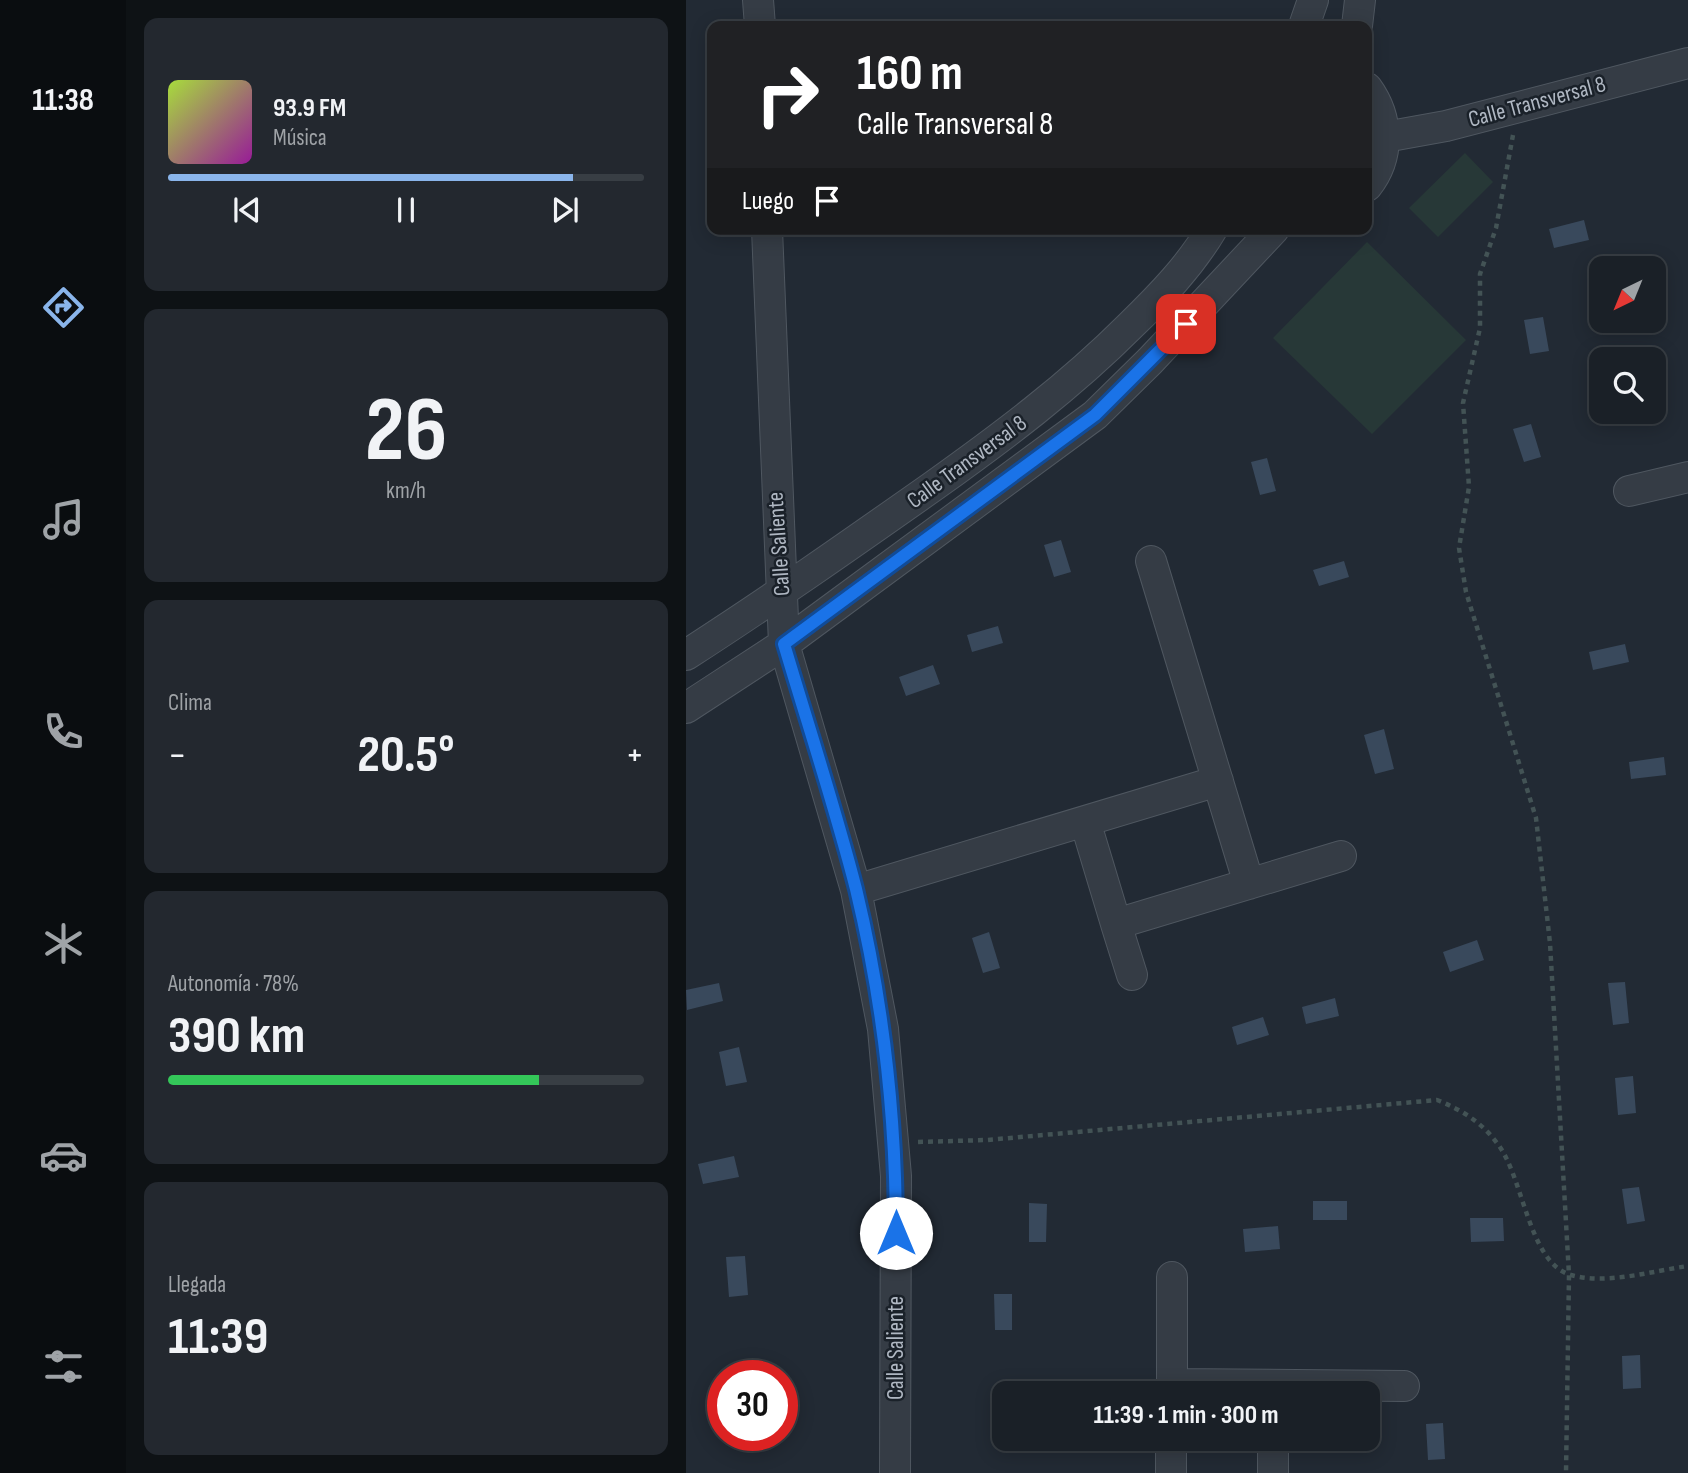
<!DOCTYPE html>
<html lang="es">
<head>
<meta charset="utf-8">
<style>
  :root { --surface:#1a2027; --page:#23282f; --text:#f1f3f6; --muted:#9fa3a7; --line:#383e44; --accent:#8ab5eb }
  body { margin:0; font-family:"Sofia Sans Condensed",sans-serif; background:var(--page); color:var(--text); height:100vh; display:flex; flex-direction:column; font-size:26px; white-space:nowrap }
  * { box-sizing:border-box; margin:0 }
  p { font-size:23px; color:var(--muted) }
  .icon { flex:none; width:38px; height:38px; fill:none; stroke:currentColor; stroke-width:2; stroke-linecap:round; stroke-linejoin:round }
  .map { position:relative; flex:1; overflow:hidden }
  .side { display:flex; flex-direction:column; gap:18px; padding:18px; background:#0e1215; width:560px }
  .side>* { flex:none }
  .banner { position:absolute; left:21px; top:21px; width:665px; height:214px; border-radius:14px; box-shadow:0 4px 18px #0003,0 0 0 2px var(--line); background:#202124; color:#fff; overflow:hidden }
  .needle { width:46px; rotate:223deg }
  .controls { position:absolute; left:903px; top:256px; display:grid; gap:14px }
  .controls a { display:grid; place-items:center; width:77px; height:77px; border-radius:14px; background:var(--surface); box-shadow:0 4px 18px #0003,0 0 0 2px var(--line); font-size:35px }
  .speed { position:absolute; left:21px; top:1360px; display:flex; gap:14px; font-size:35px; font-weight:700; text-align:center }
  .speed>* { display:grid; place-content:center; width:91px; height:91px; border-radius:50%; background:var(--surface); box-shadow:0 4px 18px #0003,0 0 0 2px var(--line); line-height:1 }
  .speed .limit { border:10px solid #d22; background:#fff; color:#111 }
  .pin { position:absolute; display:grid; place-items:center; width:60px; height:60px; color:#fff; margin:-30px; border-radius:14px; box-shadow:0 4px 10px #0006 }
  .me { position:absolute; width:77px; margin:-38px; rotate:0deg; stroke-linejoin:round; filter:drop-shadow(0 0 5px #0008) }
  .turn { display:flex; align-items:center; gap:24px; height:147px; padding:0 35px; font-size:32px }
  .turn .icon { width:91px; height:91px; stroke-width:2.5 }
  .turn b { display:block; font-size:49px; line-height:60px }
  .then { display:flex; align-items:center; height:66px; padding:0 35px; background:#0003; gap:14px; font-size:26px }
  .big { font-size:52px; font-weight:700; line-height:1.1 }
  .side .card { flex:1; display:flex; flex-direction:column; justify-content:center; gap:10px; min-width:0; padding:0 24px; border-radius:14px; background:var(--page) }
  .side .dial { align-items:center; gap:0 }
  .dial b { font-size:91px; line-height:1 }
  .song { display:flex; align-items:center; gap:21px }
  .cover { width:84px; height:84px; border-radius:10px; background:linear-gradient(135deg,hsl(80 70% 55%),hsl(300 70% 35%)) }
  .played { height:7px; border-radius:4px; background:linear-gradient(90deg,var(--accent) 85%,var(--line) 85%) }
  .keys { display:flex; justify-content:space-around; direction:ltr }
  .heat { display:flex; justify-content:space-between; align-items:center; font-size:38px; direction:ltr }
  .charge { height:10px; border-radius:5px; background:linear-gradient(90deg,#34c759 78%,var(--line) 0) }
  .trip { position:absolute; left:306px; top:1381px; width:388px; height:70px; border-radius:14px; background:var(--surface); box-shadow:0 4px 18px #0003,0 0 0 2px var(--line); font-weight:700; line-height:70px; text-align:center }
  main { display:flex; flex:1; min-height:0 }
  .tab-bar { display:flex; flex-direction:column; width:126px; justify-content:space-around; align-items:center; background:#0a0d10; color:var(--muted) }
  .tab-bar .icon { width:49px; height:49px }
  .tab-bar .active { color:var(--accent) }
  .tab-bar b { font-size:32px; color:var(--text) }
  .map>svg:first-child { display:block }
</style>
</head>
<body>
<main>
<nav class="tab-bar">
<b>11:38</b>
<svg class="icon active" aria-label="directions" viewBox="0 0 24 24"><path d="M12 3l9 9-9 9-9-9zM9 14v-3h6M13 9l2 2-2 2"/></svg>
<svg class="icon" aria-label="music" viewBox="0 0 24 24"><path d="M9 18V5l10-2v13"/><circle cx="6" cy="18" r="3"/><circle cx="16" cy="16" r="3"/></svg>
<svg class="icon" aria-label="phone" viewBox="0 0 24 24"><path d="M5 4h4l2 5-3 2q2 4 5 5l2-3 5 2v4C11 20 4 13 5 4z"/></svg>
<svg class="icon" aria-label="climate" viewBox="0 0 24 24"><path d="M12 3v18M4 7l16 10M4 17L20 7"/></svg>
<svg class="icon" aria-label="car" viewBox="0 0 24 24"><path d="M5 17H2v-5l4-1 3-4h7l3 4 3 1v5h-3M9 17h6M6 11h13"/><circle cx="7" cy="17" r="2"/><circle cx="17" cy="17" r="2"/></svg>
<svg class="icon" aria-label="filters" viewBox="0 0 24 24"><path d="M4 7h16M4 17h16"/><circle cx="9" cy="7" r="2"/><circle cx="15" cy="17" r="2"/></svg>
</nav>
<section class="side">
<div class="card">
<div class="song"><i class="cover"></i><div><b>93.9 FM</b><p>Música</p></div></div>
<div class="played"></div>
<div class="keys"><svg class="icon" aria-label="previous" viewBox="0 0 24 24"><path d="M18 5L8 12l10 7zM5 5v14"/></svg><svg class="icon" aria-label="pause" viewBox="0 0 24 24"><path d="M8 5v14M16 5v14"/></svg><svg class="icon" aria-label="next" viewBox="0 0 24 24"><path d="M6 5l10 7-10 7zM19 5v14"/></svg></div>
</div>
<div class="card dial"><b>26</b><p>km/h</p></div>
<div class="card"><p>Clima</p>
<div class="heat"><a>−</a><b class="big">20.5°</b><a>+</a></div>
</div>
<div class="card"><p>Autonomía · 78%</p><b class="big">390 km</b><div class="charge"></div></div>
<div class="card"><p>Llegada</p><b class="big">11:39</b></div>
</section>
<div class="map">
<svg width="1002" height="1473" viewBox="0 0 1002 1473">
  <rect width="100%" height="100%" fill="#222a34"/>
  <path fill="#273837" d="M779,153l28,29 -55,55 -29,-29z
    M681,242l99,98 -94,94 -99,-96z"/>
  <path fill="#39495c" d="M898,220l5,20 -35,8 -5,-19z
    M857,317l6,34 -19,3 -6,-34z
    M845,424l10,33 -17,5 -11,-33z
    M581,458l9,33 -16,4 -9,-33z
    M375,540l10,32 -17,5 -10,-32z
    M658,561l5,16 -30,9 -6,-16z
    M312,626l5,17 -31,9 -5,-17z
    M939,644l4,18 -36,8 -4,-18z
    M247,665l7,19 -34,12 -7,-19z
    M698,729l10,40 -19,5 -11,-39z
    M978,757l2,18 -35,4 -2,-17z
    M303,932l11,36 -17,5 -11,-35z
    M791,940l7,20 -34,12 -7,-20z
    M939,982l4,41 -16,2 -5,-42z
    M33,983l4,18 -36,9 -1,-20z
    M649,998l4,18 -33,8 -4,-17z
    M577,1017l6,18 -32,10 -5,-18z
    M53,1047l8,35 -21,4 -7,-34z
    M947,1076l3,37 -18,2 -3,-37z
    M48,1156l5,21 -36,7 -5,-20z
    M953,1187l6,34 -18,3 -5,-35z
    M627,1201h34v19h-34z
    M343,1203l18,1 -1,38h-17z
    M784,1218h33l1,23 -33,1z
    M592,1226l2,23 -35,3 -2,-23z
    M59,1256l3,39 -19,2 -3,-40z
    M308,1294h18v36h-17z
    M954,1355l1,33 -18,1 -1,-33z
    M757,1423l2,36 -17,1 -2,-36z"/>
  <g fill="none" stroke-linecap="round" stroke-linejoin="round">
    <defs>
      <path id="minor" d="M72,0l2,26
        M618,26l9,-26
        M671,26l3,-26
        M681,88c22,30 23,69 0,98
        M699,137l61,-11 242,-63
        M81,229l17,415 72,246 27,139 13,147 -1,297
        M943,491l59,-14
        M465,561l98,323
        M0,655c84,-54 165,-111 246,-168 70,-50 137,-100 198,-161 31,-30 60,-60 82,-97
        M0,708l98,-64 311,-229 55,-54 124,-132
        M399,821l31,103 225,-68
        M170,890l362,-109
        M430,924l16,51
        M486,1384v-107
        M486,1393v-9l232,2
        M485,1473v-35
        M587,1473v-35"/>
    </defs>
    <use href="#minor" stroke="#4f5760" stroke-width="32"/>
    <path stroke="#435355" stroke-width="4.5" stroke-dasharray="5 5" stroke-linecap="butt" d="M827,135l-17,93 -16,46v54l-17,75 6,84 -10,61 7,44 70,226 14,125 19,332 -3,198
      M232,1142l69,-2 450,-40c25,10 44,22 60,43 27,34 31,120 74,132 36,10 81,-4 117,-9"/>
    <use href="#minor" stroke="#353c45" stroke-width="30"/>
  </g>
  <g fill="none" stroke-linecap="round" stroke-linejoin="round">
    <defs>
      <path id="route" d="M210,1233c0,-115 -13,-232 -40,-344 -21,-82 -48,-164 -72,-245l311,-229 91,-91"/>
    </defs>
    <use href="#route" stroke="#114b97" stroke-width="18"/>
    <use href="#route" stroke="#1a73e8" stroke-width="12"/>
  </g>
  <g text-anchor="middle" dominant-baseline="central" stroke-width="5" stroke-linejoin="round" paint-order="stroke">
    <g font-size="23" fill="#afb7c2" stroke="#1a2129">
      <text transform="translate(851 102) rotate(-15)">Calle Transversal 8</text>
      <text transform="translate(281 462) rotate(-36)">Calle Transversal 8</text>
      <text transform="translate(93 544) rotate(-94)">Calle Saliente</text>
      <text transform="translate(210 1348) rotate(-90)">Calle Saliente</text>
    </g>
  </g>
</svg>
<div class="controls">
<a><svg class="needle" viewBox="-14 -14 28 28"><path d="M0-13l5 13h-10z" fill="#e53935"/><path d="M0 13l5-13h-10z" fill="#9fa3a7"/></svg></a>
<a><svg class="icon" aria-label="search" viewBox="0 0 24 24"><circle cx="10" cy="10" r="6"/><path d="M15 15l6 6"/></svg></a>
</div>
<div class="speed"><div class="limit">30</div></div>
<div class="pin" style="left:500px;top:324px;background:#d93025"><svg class="icon" aria-label="arrive" viewBox="0 0 24 24"><path d="M6 21V4h12l-3 4 3 4H6"/></svg></div>
<svg class="me" style="left:210px;top:1233px" viewBox="-20 -20 40 40"><circle r="19" fill="#fff"/><path d="M0-13L10 11 0 6-10 11z" fill="#1a73e8"/></svg>
<div class="trip">11:39 · 1 min · 300 m</div>
<div class="banner">
<div class="turn"><svg class="icon" aria-label="right" viewBox="0 0 24 24"><path d="M7 20v-9h11M14 6l5 5-5 5"/></svg><div><b>160 m</b>Calle Transversal 8</div></div>
<div class="then">Luego<svg class="icon" aria-label="arrive" viewBox="0 0 24 24"><path d="M6 21V4h12l-3 4 3 4H6"/></svg></div>
</div>
</div>
</main>
</body>
</html>
